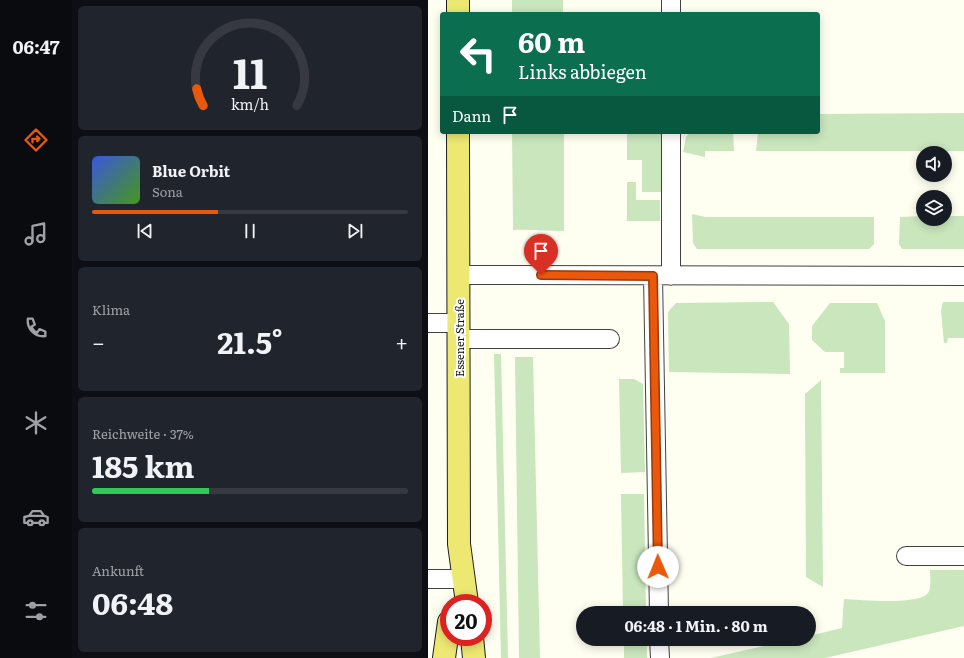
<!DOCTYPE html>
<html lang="de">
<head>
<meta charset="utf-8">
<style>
  :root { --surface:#171b24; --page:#20242c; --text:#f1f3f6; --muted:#9ea1a6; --line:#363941; --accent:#ea580c }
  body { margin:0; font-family:Literata,serif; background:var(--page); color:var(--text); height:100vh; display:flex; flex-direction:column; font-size:15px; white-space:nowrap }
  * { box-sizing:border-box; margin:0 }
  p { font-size:13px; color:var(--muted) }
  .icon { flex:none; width:22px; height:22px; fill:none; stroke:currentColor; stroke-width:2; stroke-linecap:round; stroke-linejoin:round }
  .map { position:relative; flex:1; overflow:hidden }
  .details { display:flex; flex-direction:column; gap:6px; padding:6px; background:#0d0f14; width:356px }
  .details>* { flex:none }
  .banner { position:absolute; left:12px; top:12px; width:380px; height:122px; border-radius:4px; box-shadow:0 2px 10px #0003; background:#0b6e4f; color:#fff; overflow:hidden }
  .fabs { position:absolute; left:488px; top:146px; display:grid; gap:8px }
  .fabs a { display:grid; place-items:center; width:36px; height:36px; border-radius:50%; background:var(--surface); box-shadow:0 2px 10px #0003; font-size:20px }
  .speed { position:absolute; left:12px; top:594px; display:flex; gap:8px; font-size:20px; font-weight:700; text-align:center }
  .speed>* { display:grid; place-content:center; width:52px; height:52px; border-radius:50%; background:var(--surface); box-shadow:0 2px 10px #0003; line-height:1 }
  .speed .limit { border:6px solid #d22; background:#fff; color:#111 }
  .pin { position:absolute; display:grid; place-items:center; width:34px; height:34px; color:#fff; margin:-41px -17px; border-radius:50% 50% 50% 0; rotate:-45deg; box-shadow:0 0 4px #0007 }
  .pin .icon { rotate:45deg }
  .me { position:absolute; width:44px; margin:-22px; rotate:359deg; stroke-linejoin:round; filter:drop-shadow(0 0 3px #0008) }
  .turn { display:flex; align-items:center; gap:14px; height:84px; padding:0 12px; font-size:18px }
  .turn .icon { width:52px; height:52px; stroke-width:2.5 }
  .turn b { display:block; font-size:28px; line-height:34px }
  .then { display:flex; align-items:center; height:38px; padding:0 12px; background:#0003; gap:8px; font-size:15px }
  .big { font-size:30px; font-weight:700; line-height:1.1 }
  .details .tile { flex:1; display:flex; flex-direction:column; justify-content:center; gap:6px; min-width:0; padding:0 14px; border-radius:6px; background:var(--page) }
  .details .dial { align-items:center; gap:0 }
  .dial svg { height:104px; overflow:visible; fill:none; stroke:var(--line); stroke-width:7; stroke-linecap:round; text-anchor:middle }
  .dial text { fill:var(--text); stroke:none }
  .song { display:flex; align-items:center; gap:12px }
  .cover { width:48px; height:48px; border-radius:6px; background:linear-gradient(135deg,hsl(230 70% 55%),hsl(100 70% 35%)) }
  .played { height:4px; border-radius:2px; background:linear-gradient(90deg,var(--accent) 40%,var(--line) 40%) }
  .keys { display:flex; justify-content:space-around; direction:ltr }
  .heat { display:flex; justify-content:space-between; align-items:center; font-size:22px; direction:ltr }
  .charge { height:6px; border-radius:3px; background:linear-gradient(90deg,#34c759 37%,var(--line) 0) }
  .trip { position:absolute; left:148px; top:606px; width:240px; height:40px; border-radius:20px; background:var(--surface); box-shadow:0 2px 10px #0003; font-weight:700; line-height:40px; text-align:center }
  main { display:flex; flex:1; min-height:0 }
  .dock { display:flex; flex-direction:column; width:72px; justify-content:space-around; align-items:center; background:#090b0e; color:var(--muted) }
  .dock .icon { width:28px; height:28px }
  .dock .active { color:var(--accent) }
  .dock b { font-size:18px; color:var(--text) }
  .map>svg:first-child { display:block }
</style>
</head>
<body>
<main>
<nav class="dock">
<b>06:47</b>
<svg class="icon active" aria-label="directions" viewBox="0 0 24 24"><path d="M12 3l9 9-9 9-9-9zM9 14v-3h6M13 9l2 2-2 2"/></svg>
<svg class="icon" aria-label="music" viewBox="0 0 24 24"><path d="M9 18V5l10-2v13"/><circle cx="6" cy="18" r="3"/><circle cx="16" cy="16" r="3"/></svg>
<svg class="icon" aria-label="phone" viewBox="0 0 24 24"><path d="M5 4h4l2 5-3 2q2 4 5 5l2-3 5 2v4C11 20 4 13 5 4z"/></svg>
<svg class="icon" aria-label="climate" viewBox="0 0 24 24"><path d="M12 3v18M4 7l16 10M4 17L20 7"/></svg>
<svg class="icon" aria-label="car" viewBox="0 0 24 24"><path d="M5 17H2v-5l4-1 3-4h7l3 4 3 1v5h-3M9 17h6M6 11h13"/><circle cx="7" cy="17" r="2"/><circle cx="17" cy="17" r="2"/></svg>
<svg class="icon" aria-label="filters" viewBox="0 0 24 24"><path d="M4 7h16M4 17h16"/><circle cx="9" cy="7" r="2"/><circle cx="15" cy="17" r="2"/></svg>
</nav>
<section class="details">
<div class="tile dial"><svg viewBox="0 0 100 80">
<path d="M14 69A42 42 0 1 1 86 69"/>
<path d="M14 69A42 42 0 0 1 9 56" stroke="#ea580c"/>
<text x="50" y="56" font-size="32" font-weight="700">11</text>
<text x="50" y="72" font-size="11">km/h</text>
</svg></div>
<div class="tile">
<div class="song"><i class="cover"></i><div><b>Blue Orbit</b><p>Sona</p></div></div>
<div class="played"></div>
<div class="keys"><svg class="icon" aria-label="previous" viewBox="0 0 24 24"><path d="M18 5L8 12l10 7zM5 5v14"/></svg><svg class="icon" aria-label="pause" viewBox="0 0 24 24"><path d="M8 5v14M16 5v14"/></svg><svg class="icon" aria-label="next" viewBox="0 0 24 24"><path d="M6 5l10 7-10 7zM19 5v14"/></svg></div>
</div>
<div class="tile"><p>Klima</p>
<div class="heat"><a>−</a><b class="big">21.5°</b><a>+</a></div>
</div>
<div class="tile"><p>Reichweite · 37%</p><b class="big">185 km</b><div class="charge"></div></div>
<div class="tile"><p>Ankunft</p><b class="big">06:48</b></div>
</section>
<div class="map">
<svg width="536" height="658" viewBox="0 0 536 658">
  <rect width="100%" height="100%" fill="#fefef1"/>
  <path fill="#cae6bd" d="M84,0h51v14h-51z
    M536,113v38h-208l2,-19h60v-18z
    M84,132h52v99c-18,0 -34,-2 -51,-1z
    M199,132h34v60h-19v-32h-15z
    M262,132h43l1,19h-29v6l-22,-5 3,-15z
    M199,182h9v18h24v21h-33z
    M264,214l13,3h169v27l-5,5h-172l-4,-6z
    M495,216v3h22v-3h19v33h-62l-3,-5 1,-27z
    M345,302l16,22 1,50 -121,-2 -1,-60 8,-9z
    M515,302h21v36h-16l-1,5h-3l-3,-32z
    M402,303h47l8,18v52h-45v-5h4v-16h-19l-13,-12v-14z
    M66,354h7l7,304h-7z
    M87,357h18l7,301h-21z
    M191,379h15l9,5 2,88 -24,1z
    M393,380l2,207 -17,-10 -1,-183z
    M193,494h23l2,119h-23z
    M502,570h34v56l-139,32h-114l84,-19h14v-3l33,-8 2,-29c17,1 72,6 83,-5 5,-4 3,-18 3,-24z
    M196,639h23v19h-23z"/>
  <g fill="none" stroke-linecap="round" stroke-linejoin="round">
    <defs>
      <path id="service" d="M243,0v14
        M31,275l505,1
        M225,276l6,337
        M243,276v-144
        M0,323h31
        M31,339h151
        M478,556h58
        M0,579h27
        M231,639l1,19"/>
      <path id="primary" d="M30,14v-14
        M30,132l1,412 8,59
        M44,637l2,21
        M16,658l5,-36"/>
    </defs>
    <use href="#service" stroke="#414141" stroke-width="20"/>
    <use href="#primary" stroke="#1f1f1f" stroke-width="24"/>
    <use href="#service" stroke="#fff" stroke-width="18"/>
    <use href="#primary" stroke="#ece872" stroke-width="22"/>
  </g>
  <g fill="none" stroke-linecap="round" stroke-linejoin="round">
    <defs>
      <path id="route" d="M113,275l112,1 5,291"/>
    </defs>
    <use href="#route" stroke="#983908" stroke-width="10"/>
    <use href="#route" stroke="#ea580c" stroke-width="7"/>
  </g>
  <g text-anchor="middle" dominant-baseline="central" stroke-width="4" stroke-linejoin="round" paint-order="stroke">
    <g font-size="11" fill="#0e0e0e" stroke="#fff">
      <text transform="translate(31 338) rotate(-90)">Essener Straße</text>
    </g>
  </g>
</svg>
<div class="fabs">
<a><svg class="icon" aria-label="sound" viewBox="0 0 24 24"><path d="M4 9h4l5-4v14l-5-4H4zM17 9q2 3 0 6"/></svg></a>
<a><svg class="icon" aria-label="layers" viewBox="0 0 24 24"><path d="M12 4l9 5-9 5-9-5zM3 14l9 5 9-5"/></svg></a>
</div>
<div class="speed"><div class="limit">20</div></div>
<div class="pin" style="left:113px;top:275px;background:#d93025"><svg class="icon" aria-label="arrive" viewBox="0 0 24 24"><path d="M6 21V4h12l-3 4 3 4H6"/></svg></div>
<svg class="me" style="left:230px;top:567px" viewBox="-20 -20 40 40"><circle r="19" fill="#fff"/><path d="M0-13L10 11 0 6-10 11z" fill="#ea580c"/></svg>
<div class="trip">06:48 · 1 Min. · 80 m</div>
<div class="banner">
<div class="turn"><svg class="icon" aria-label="left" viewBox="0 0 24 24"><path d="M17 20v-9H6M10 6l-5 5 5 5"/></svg><div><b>60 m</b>Links abbiegen</div></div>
<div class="then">Dann<svg class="icon" aria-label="arrive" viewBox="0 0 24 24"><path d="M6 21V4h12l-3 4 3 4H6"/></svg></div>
</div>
</div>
</main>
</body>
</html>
